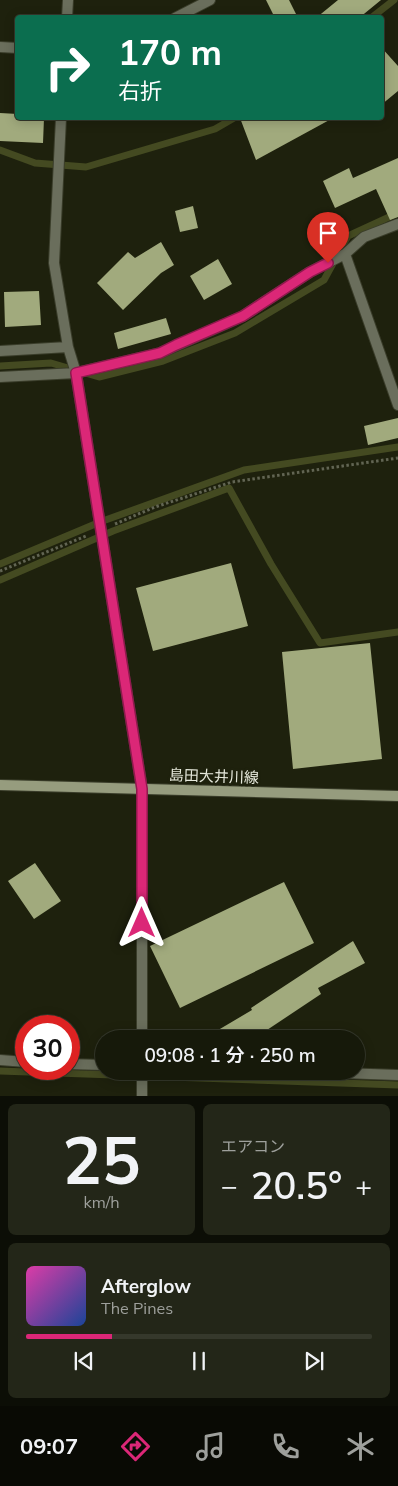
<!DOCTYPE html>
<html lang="ja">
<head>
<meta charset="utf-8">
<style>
  :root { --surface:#16190a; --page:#232618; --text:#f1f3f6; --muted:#9ea09c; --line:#35382b; --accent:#db2777 }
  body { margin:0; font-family:Mulish,"Noto Sans JP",sans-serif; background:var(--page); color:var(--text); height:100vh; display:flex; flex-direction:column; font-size:19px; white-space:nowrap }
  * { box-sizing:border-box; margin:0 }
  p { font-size:16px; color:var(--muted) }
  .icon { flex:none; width:28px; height:28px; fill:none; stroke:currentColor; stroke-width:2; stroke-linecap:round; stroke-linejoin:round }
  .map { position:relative; height:1096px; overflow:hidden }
  .sheet { display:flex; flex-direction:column; gap:8px; padding:8px; background:#0c0e06; flex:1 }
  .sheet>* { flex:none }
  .hud { position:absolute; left:15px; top:15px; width:369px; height:105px; border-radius:5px; box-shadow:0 2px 12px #0003,0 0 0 1px var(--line); background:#0b6e4f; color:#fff; overflow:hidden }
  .speed { position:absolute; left:15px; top:1015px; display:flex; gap:10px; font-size:25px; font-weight:700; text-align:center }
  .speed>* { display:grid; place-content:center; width:65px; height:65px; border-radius:50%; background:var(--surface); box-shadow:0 2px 12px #0003,0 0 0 1px var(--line); line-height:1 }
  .speed .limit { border:8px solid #d22; background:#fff; color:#111 }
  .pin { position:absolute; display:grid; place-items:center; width:42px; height:42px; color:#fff; margin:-51px -21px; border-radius:50% 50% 50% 0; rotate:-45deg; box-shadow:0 0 5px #0007 }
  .pin .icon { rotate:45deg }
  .me { position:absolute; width:55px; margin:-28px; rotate:0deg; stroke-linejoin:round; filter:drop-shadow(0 0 4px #0008) }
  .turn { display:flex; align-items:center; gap:18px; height:105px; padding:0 20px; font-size:22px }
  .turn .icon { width:65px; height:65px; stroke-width:2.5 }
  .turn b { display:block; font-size:35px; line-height:42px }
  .big { font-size:38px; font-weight:600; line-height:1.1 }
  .sheet .tile { flex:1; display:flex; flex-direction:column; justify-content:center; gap:8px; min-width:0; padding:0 18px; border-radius:8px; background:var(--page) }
  .sheet .dial { align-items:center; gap:0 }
  .dial b { font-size:65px; line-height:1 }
  .song { display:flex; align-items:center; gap:15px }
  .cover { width:60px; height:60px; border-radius:8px; background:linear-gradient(135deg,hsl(320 70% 55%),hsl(220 70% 35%)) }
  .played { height:5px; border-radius:2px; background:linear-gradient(90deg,var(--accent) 25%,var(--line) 25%) }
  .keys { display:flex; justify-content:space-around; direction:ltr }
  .heat { display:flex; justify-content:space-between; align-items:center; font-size:28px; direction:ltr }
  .sheet .tiles { flex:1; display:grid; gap:8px; grid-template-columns:1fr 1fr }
  .tile:last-child { grid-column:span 2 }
  .trip { position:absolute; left:95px; top:1030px; width:270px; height:50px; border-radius:25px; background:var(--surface); box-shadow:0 2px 12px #0003,0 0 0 1px var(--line); font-weight:600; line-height:50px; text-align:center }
  .tabs { display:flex; height:80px; justify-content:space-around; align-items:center; background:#090a04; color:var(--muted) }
  .tabs .icon { width:35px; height:35px }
  .tabs .selected { color:var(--accent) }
  .tabs b { font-size:22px; color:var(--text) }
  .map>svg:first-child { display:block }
</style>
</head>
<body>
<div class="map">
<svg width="398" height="1096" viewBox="0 0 398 1096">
  <rect width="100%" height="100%" fill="#1e210d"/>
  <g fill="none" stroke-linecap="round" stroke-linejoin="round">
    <path stroke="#444a21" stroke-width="7" d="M371,18l23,-18
      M0,150l35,13 51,4 129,-38 19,-11
      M0,366l51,-3 48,14 64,-16 72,-28 89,-53 24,-44 50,-23
      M0,564l100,-42 144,-52 154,-23
      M0,580l113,-49 116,-43 42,76 49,79 78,-11
      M0,1071l398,14"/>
  </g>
  <path fill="#a1aa7d" d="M266,0h23l9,18h-23z
    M338,0h43l-22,18h-43z
    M381,47l17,19v25l-17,14z
    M0,113l18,1v4h26l-1,25 -43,-2z
    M240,118h93l-77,42z
    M398,158v59l-8,3 -14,-31 -41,19 -12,-27 26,-13 4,10z
    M193,206l5,22 -18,4 -5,-21z
    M161,242l13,23 -13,8 -38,37 -26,-27 31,-31 7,6z
    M218,259l14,25 -28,16 -14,-24z
    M39,291l2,34 -36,2 -1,-35z
    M166,318l5,16 -53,15 -4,-16z
    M398,418v20l-30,7 -4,-19z
    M231,563l17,63 -95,25 -17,-63z
    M370,643l12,116 -89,10 -11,-117z
    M35,863l26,38 -27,18 -26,-38z
    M284,882l30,61 -134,65 -30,-62z
    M353,941l12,22 -47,25 3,6 -63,42 -4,3h-51l49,-29 -1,-2z"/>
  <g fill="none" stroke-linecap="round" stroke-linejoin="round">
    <defs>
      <path id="street" d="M67,18l1,-18
        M175,18l35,-18
        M0,47l18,1
        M61,118l-7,145 14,84 8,26 66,416v250
        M345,254l53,151
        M0,351l68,-4
        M0,377l76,-4 84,-20 83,-37 67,-44 35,-18 19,-17 34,-13
        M0,1060l26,2
        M69,1064l35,1
        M286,1071l112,4
        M142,1096v-25"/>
      <path id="secondary" d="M0,785l398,11"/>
    </defs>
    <use href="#street" stroke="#3a3d2a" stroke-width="12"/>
    <use href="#secondary" stroke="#3a3d2a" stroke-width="12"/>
    <path stroke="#626553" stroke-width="3" stroke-dasharray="2.5 2.5" stroke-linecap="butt" d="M115,524l40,-17 77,-25 166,-24
      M0,571l86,-35"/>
    <use href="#street" stroke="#6a6e5c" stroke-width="10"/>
    <use href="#secondary" stroke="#969c7e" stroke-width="10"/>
  </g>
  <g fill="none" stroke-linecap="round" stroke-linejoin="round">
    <defs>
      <path id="route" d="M142,923v-134l-66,-416 84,-20 16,-8 67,-29 67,-44 18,-9"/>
    </defs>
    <use href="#route" stroke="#8e194d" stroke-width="12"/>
    <use href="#route" stroke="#db2777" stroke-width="9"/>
  </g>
  <g text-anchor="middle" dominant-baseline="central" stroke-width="5" stroke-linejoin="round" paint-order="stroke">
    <g font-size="15" fill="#e6e9dc" stroke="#1e210d">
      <text transform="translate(214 776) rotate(2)">島田大井川線</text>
    </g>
  </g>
</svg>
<div class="speed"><div class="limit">30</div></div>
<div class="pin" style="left:328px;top:263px;background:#d93025"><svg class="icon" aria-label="arrive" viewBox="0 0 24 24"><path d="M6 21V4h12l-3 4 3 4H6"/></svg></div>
<svg class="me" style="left:142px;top:923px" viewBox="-20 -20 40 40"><path d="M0-17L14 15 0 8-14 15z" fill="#db2777" stroke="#fff" stroke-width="4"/></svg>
<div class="trip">09:08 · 1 分 · 250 m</div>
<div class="hud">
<div class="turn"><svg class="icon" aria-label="right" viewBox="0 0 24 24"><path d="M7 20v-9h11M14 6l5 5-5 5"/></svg><div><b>170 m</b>右折</div></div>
</div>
</div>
<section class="sheet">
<div class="tiles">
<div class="tile dial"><b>25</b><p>km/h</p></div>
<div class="tile"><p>エアコン</p>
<div class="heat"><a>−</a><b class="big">20.5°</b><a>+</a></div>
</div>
<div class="tile">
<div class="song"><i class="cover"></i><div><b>Afterglow</b><p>The Pines</p></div></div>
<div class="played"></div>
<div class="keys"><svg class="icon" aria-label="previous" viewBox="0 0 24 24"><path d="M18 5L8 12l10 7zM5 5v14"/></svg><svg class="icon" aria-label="pause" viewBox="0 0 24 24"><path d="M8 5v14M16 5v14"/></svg><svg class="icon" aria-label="next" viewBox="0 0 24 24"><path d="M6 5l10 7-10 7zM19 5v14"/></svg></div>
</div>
</div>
</section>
<nav class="tabs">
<b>09:07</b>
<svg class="icon selected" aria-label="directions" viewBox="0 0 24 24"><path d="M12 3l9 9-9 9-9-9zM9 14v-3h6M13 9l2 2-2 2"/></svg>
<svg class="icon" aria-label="music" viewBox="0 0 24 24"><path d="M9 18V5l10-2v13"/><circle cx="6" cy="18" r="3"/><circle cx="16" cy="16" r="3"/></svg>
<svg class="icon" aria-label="phone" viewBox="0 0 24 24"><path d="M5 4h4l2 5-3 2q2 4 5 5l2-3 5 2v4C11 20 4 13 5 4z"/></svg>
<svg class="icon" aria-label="climate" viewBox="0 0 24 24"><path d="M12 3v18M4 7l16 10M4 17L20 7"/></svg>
</nav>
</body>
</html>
